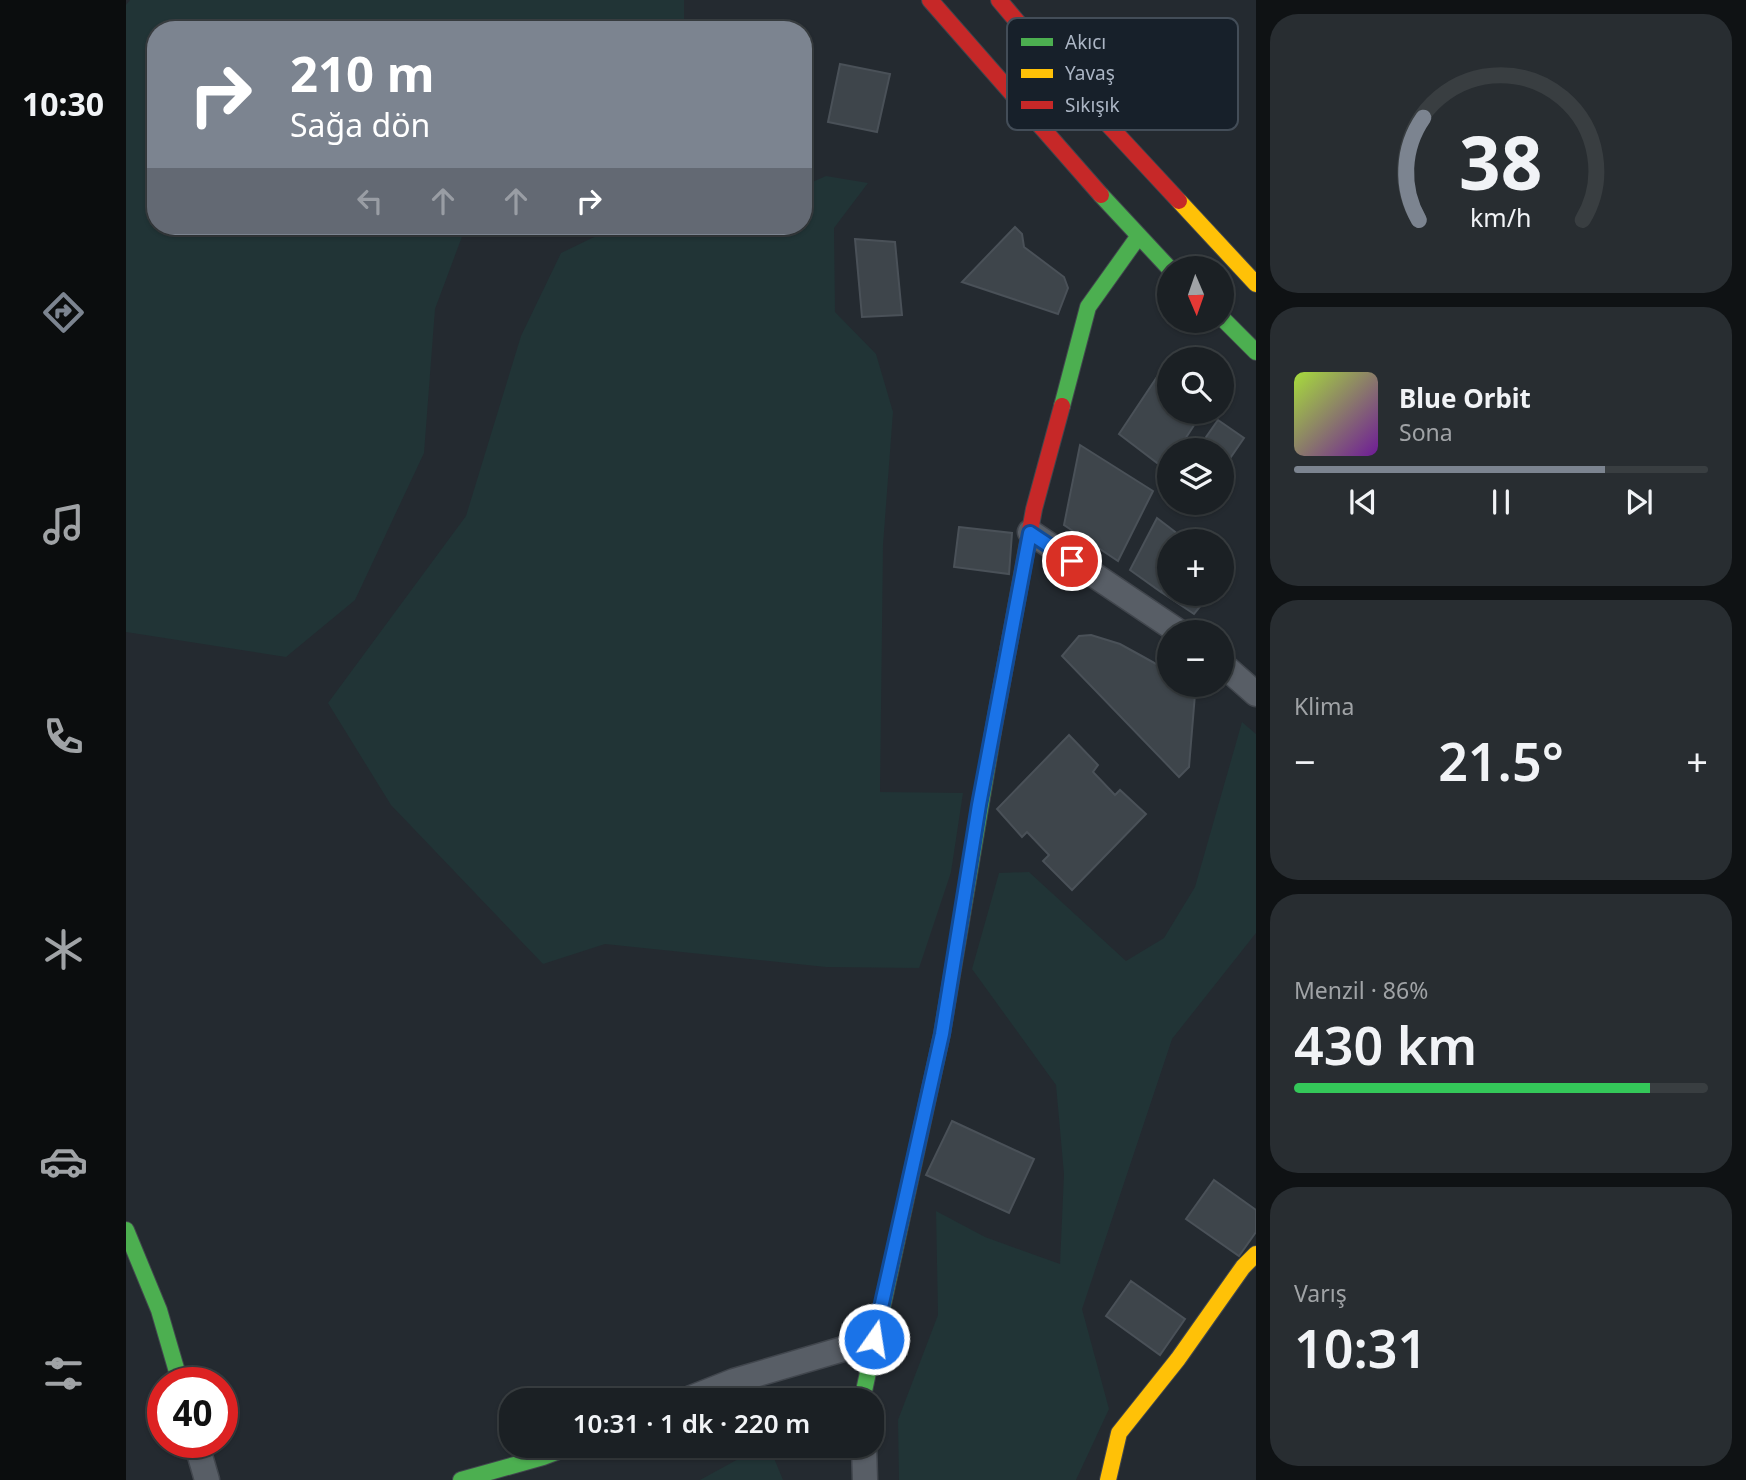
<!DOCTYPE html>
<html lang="tr">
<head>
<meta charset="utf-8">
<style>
  :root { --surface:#1b2024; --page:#282d31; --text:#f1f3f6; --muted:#a0a3a6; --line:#393e41; --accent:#7c8490 }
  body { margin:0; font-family:"Noto Sans",sans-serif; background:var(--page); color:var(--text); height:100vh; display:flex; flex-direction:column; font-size:26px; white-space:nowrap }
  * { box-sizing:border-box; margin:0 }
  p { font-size:23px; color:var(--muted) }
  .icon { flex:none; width:38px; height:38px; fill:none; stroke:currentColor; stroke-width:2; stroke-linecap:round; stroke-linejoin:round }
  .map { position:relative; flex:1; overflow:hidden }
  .drawer { display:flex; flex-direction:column; gap:14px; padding:14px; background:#0f1214; width:490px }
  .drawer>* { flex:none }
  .top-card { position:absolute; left:21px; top:21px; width:665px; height:214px; border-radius:28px; box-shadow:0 2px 5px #0004,0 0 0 2px var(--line); background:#7c8490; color:#fff; overflow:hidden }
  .needle { width:46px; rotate:178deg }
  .controls { position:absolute; left:1031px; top:256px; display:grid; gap:14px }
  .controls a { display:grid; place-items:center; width:77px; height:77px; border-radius:50%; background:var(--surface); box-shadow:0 2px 5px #0004,0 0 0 2px var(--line); font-size:35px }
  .speed { position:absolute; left:21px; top:1367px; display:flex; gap:14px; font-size:35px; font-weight:700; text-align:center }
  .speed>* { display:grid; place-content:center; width:91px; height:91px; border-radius:50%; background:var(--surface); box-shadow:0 2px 5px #0004,0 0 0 2px var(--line); line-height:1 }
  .speed .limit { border:10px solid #d22; background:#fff; color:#111 }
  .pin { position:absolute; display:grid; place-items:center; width:60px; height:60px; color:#fff; margin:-30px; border:4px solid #fff; border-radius:50%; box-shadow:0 2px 7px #0007 }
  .me { position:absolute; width:77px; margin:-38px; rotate:13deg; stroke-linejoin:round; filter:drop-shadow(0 0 5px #0008) }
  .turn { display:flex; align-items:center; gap:24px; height:147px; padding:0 28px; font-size:32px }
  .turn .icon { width:91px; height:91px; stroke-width:2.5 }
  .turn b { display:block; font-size:49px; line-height:60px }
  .lanes { display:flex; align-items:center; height:66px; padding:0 28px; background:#0003; justify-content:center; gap:35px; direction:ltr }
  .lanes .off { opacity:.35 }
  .big { font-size:52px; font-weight:600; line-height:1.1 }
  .drawer .tile { flex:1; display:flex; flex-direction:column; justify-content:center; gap:10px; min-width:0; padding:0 24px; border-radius:28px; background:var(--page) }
  .drawer .dial { align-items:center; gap:0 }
  .dial svg { height:182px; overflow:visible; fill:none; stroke:var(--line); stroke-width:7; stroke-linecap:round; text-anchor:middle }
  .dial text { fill:var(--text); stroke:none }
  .song { display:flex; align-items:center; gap:21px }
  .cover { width:84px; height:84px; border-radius:10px; background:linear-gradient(135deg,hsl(80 70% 55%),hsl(280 70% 35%)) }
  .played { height:7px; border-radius:4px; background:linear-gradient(90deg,var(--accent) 75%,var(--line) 75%) }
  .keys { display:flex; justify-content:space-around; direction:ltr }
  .heat { display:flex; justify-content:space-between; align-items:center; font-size:38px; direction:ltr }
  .charge { height:10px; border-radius:5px; background:linear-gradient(90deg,#34c759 86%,var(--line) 0) }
  .trip { position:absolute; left:373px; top:1388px; width:385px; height:70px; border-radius:28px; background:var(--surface); box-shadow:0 2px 5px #0004,0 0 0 2px var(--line); font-weight:600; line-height:70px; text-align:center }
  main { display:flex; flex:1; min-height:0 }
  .tab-bar { display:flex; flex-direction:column; width:126px; justify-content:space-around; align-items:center; background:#0b0d0e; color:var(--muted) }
  .tab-bar .icon { width:49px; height:49px }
  .tab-bar .active { color:var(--accent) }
  .tab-bar b { font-size:32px; color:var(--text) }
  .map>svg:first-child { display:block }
</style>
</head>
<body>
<main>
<nav class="tab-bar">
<b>10:30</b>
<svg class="icon active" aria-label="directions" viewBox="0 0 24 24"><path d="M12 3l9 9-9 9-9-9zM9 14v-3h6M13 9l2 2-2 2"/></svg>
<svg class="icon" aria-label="music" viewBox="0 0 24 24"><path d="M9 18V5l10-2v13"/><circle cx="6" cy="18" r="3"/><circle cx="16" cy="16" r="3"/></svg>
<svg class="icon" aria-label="phone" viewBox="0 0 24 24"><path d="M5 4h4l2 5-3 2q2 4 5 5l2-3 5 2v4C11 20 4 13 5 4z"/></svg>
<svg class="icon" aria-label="climate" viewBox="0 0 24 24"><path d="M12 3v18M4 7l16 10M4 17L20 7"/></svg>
<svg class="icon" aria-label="car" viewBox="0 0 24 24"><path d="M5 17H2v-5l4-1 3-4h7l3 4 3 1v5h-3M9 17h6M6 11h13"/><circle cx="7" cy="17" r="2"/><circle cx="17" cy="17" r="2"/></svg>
<svg class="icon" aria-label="filters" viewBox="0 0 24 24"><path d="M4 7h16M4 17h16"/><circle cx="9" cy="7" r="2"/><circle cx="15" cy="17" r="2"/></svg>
</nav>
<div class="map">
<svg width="1130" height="1480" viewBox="0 0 1130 1480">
  <rect width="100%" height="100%" fill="#242a30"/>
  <path fill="#213436" d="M4,0h554v30h-528v196h310l-31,83 -11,144 -69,147 -69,57 -160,-25v-627z
    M700,176l42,7 -34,45 1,84 41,42 17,58 -10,133 -3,247 83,1 -12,79 -32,96 -93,-1 -221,-23 -62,20 -152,-159 -63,-102 138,-187 55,-180 40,-83 56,-27h186v-40z
    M1116,722l14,12v199l-84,106 -90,270 27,100 -33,71h-177l-1,-60 40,-105 -2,-104 49,26 75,27 4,-90 -8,-89 -84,-116 27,-96 30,-1 97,89 38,-23 31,-51z
    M636,1446h7l14,34h-83z"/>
  <path fill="#3e454b" stroke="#4a5158" stroke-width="2" d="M714,64l50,10 -13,58 -49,-10z
    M889,227l7,7 2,13 40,30 4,11 -10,26 -96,-32z
    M729,239l40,3 7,73 -40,2z
    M1031,377l12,9v25l33,2 -24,37h-9v13l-4,6 -46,-35z
    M1092,420l26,18 -22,32v-20h-25z
    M954,445l73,46 -35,70 -54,-36z
    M1031,518l30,23h-18v40l-8,11 -31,-22z
    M833,527l53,6 -3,41 -55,-7z
    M1043,581v12h42l-17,21 -33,-22z
    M965,635l29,9 20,11 29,16v13h17l9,10 -6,73 -10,10 -117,-121 17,-20z
    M943,735l29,30 -5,7 22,23 5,-5 26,24 -74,76 -29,-29 6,-6 -22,-23 -5,5 -25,-28z
    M826,1121l82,38 -25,54 -83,-38z
    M1088,1180l42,30v22l-17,24 -53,-37z
    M1005,1281l54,38 -25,36 -54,-39z"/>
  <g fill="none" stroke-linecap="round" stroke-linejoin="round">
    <defs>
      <path id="street" d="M904,532l149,100
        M1096,664l34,30
        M560,1400l48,-19 140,-41
        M70,1442l11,38
        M738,1446l1,34"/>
      <path id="fast" d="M975,195l68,73
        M1096,318l34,34
        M936,406l26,-99 50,-70
        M0,1230l33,80 21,72
        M736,1400l80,-366 51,-302
        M335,1480l82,-23 29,-11"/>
      <path id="slow" d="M1053,201l77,83
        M982,1480l11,-47 59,-74 65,-92 13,-13"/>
      <path id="jam" d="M804,0l171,195
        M873,0l64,76 116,125
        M867,732l41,-223 28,-103"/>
    </defs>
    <use href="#street" stroke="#41464d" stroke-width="27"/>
    <use href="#fast" stroke="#41464d" stroke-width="18"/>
    <use href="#slow" stroke="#41464d" stroke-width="18"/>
    <use href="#jam" stroke="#41464d" stroke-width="18"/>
    <use href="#street" stroke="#585e66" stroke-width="24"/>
    <use href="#fast" stroke="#4caf50" stroke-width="16"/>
    <use href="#slow" stroke="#ffc107" stroke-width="16"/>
    <use href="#jam" stroke="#c62828" stroke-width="16"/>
  </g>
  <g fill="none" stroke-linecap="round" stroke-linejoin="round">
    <defs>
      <path id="route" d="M748,1339l68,-305 37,-229 51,-272 42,28"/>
    </defs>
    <use href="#route" stroke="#114b97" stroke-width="18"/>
    <use href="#route" stroke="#1a73e8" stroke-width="12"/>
  </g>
  <rect x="881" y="18" width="231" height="112" rx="10" fill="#17202a" stroke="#434d58" stroke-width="2"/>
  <rect x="895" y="38" width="32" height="8" fill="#4caf50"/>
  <rect x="895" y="69" width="32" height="9" fill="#ffc107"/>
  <rect x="895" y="101" width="32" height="8" fill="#c62828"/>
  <g font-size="19" fill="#abb5c4">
    <text x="939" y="49">Akıcı</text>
    <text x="939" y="80">Yavaş</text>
    <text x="939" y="112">Sıkışık</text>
  </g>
</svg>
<div class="controls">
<a><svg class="needle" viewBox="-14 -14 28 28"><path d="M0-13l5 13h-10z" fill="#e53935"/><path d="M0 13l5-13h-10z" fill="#a0a3a6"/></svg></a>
<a><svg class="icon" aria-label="search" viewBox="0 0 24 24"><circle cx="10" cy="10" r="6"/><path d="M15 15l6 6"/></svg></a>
<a><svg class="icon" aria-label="layers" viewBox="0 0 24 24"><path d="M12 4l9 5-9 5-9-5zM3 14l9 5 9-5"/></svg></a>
<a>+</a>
<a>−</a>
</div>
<div class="speed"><div class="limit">40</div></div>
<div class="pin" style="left:946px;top:561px;background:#d93025"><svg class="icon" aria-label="arrive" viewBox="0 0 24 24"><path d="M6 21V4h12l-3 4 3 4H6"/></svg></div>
<svg class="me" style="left:748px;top:1339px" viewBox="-20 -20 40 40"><circle r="17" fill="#1a73e8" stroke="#fff" stroke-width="3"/><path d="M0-11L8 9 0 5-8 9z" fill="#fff"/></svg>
<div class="trip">10:31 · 1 dk · 220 m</div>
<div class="top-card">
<div class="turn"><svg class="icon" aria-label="right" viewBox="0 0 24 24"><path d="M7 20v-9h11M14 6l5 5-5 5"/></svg><div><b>210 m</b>Sağa dön</div></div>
<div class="lanes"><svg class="icon off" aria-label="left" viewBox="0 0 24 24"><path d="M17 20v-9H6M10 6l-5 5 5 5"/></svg><svg class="icon off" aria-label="ahead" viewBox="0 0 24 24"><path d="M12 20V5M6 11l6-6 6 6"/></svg><svg class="icon off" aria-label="ahead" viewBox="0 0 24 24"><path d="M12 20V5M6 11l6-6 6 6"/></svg><svg class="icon" aria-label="right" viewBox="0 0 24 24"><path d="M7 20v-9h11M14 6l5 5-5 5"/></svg></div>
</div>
</div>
<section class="drawer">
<div class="tile dial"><svg viewBox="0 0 100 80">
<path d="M14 69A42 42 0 1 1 86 69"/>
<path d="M14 69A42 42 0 0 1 16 24" stroke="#7c8490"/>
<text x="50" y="56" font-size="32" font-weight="700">38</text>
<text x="50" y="72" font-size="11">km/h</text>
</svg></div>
<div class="tile">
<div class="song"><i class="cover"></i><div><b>Blue Orbit</b><p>Sona</p></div></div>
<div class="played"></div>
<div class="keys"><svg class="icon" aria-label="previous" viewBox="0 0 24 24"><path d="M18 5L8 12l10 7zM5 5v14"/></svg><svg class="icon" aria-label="pause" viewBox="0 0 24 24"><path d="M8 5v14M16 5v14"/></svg><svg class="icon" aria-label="next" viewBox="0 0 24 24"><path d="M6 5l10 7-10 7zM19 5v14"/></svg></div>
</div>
<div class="tile"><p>Klima</p>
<div class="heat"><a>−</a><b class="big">21.5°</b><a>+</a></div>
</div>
<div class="tile"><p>Menzil · 86%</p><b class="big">430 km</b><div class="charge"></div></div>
<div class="tile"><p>Varış</p><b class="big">10:31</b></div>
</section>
</main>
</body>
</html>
